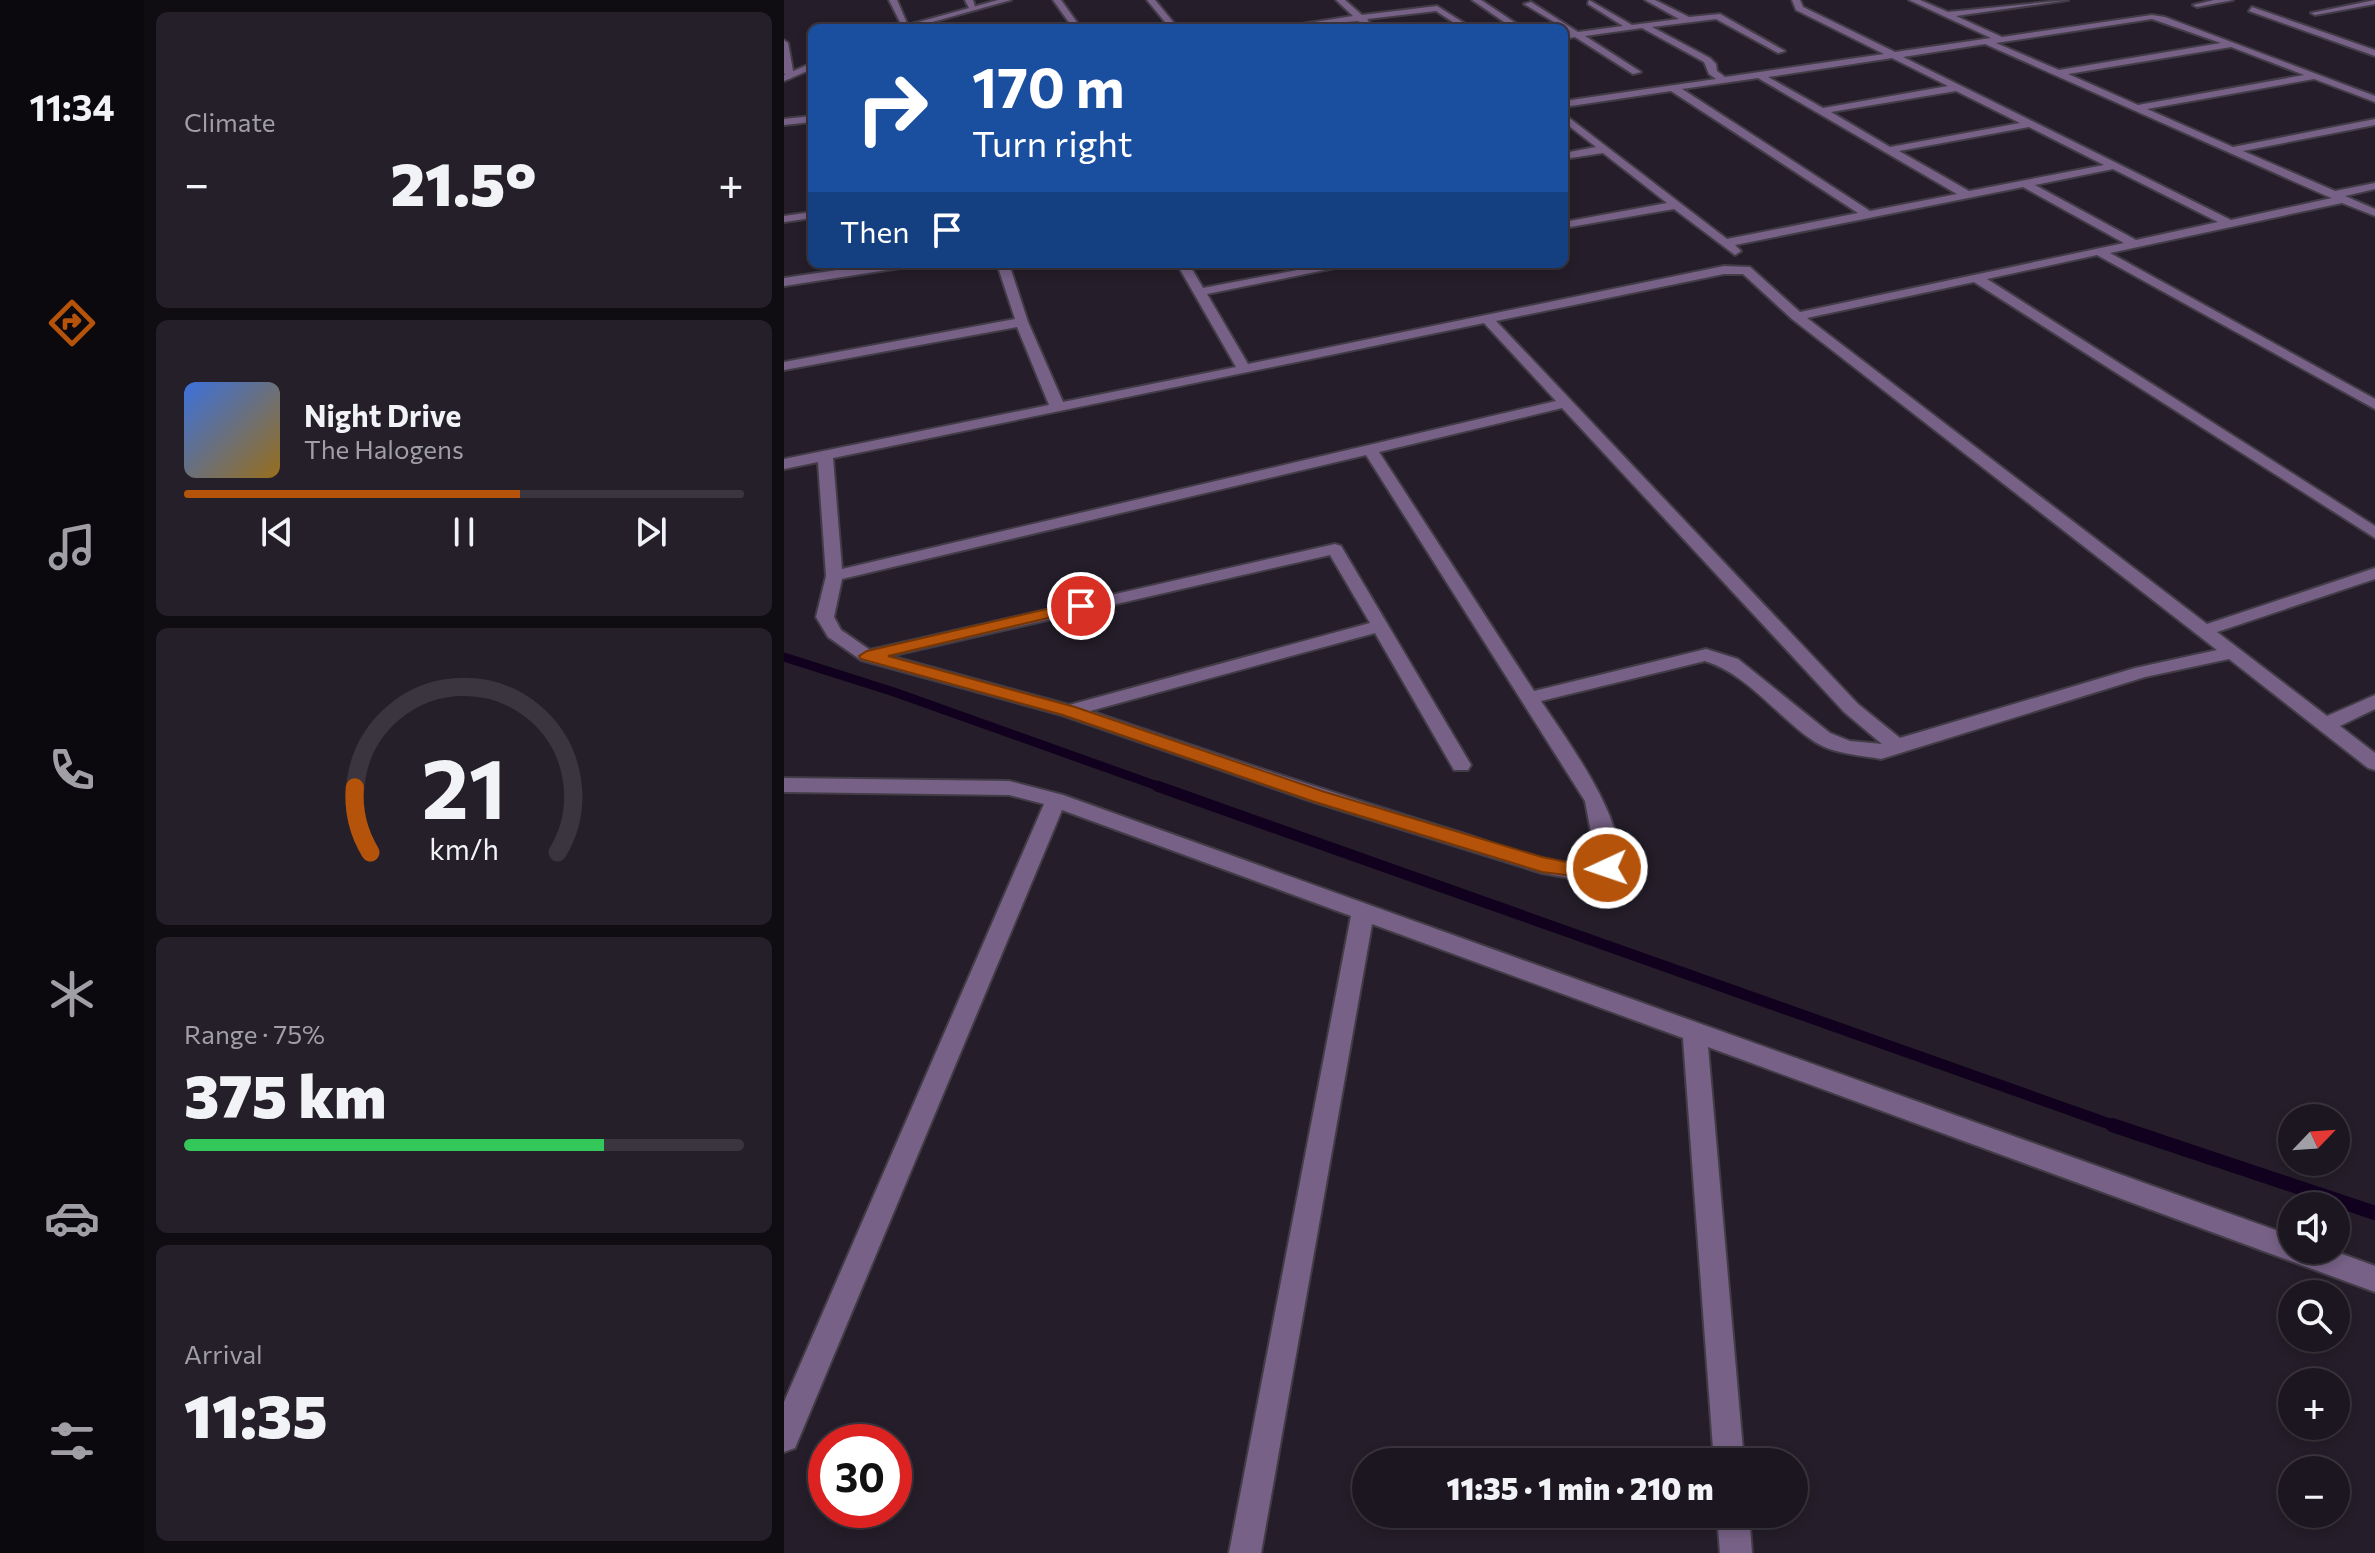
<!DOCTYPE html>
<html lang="en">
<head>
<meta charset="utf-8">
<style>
  :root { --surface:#1c1620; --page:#251f29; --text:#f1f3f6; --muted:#a09fa5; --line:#3a353e; --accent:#b45309 }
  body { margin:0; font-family:Commissioner,sans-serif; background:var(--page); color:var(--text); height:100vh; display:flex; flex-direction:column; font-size:30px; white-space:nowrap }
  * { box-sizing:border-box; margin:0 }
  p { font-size:26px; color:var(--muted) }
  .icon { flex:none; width:44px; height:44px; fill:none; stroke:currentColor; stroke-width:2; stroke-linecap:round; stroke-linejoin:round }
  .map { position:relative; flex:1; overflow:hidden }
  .sheet { display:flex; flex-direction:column; gap:12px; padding:12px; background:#0f0c12; width:640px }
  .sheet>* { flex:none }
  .guide { position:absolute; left:24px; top:24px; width:760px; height:244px; border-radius:12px; box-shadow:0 4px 12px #0003,0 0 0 2px var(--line); background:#1a4fa0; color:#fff; overflow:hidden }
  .needle { width:52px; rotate:65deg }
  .buttons { position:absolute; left:1494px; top:1104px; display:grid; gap:16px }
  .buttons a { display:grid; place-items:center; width:72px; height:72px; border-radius:50%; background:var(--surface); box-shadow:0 4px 12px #0003,0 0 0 2px var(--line); font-size:40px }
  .speed { position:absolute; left:24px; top:1424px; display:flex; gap:16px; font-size:40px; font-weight:700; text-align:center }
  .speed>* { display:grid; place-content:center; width:104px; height:104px; border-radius:50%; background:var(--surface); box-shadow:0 4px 12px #0003,0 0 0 2px var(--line); line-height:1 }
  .speed .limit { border:12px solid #d22; background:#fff; color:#111 }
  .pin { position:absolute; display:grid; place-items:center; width:68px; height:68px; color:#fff; margin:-34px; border:4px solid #fff; border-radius:50%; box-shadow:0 2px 8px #0007 }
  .me { position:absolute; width:88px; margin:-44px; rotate:267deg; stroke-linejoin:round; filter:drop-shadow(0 0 6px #0008) }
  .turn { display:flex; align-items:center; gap:28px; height:168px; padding:0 32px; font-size:36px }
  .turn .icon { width:104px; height:104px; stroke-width:2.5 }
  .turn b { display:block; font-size:56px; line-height:68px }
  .then { display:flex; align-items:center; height:76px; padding:0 32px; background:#0003; gap:16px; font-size:30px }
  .big { font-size:60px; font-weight:800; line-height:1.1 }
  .sheet .tile { flex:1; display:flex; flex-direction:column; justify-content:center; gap:12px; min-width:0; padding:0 28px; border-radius:12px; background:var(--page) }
  .sheet .dial { align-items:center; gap:0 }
  .dial svg { height:208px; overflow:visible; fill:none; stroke:var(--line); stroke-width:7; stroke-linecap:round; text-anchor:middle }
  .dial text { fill:var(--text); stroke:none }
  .song { display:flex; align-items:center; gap:24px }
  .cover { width:96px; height:96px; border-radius:12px; background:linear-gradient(135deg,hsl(220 70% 55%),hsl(40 70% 35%)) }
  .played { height:8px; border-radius:4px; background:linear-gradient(90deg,var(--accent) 60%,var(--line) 60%) }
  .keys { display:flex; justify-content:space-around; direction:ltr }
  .heat { display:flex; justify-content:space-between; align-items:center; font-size:44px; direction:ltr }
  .charge { height:12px; border-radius:6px; background:linear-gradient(90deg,#34c759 75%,var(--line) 0) }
  .trip { position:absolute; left:568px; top:1448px; width:456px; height:80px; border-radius:40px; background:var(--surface); box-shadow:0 4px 12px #0003,0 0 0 2px var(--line); font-weight:800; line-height:80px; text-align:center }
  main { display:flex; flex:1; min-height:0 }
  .menu { display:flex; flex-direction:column; width:144px; justify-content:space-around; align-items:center; background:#0b090d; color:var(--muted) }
  .menu .icon { width:56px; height:56px }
  .menu .on { color:var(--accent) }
  .menu b { font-size:36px; color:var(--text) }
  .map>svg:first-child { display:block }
</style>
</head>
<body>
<main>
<nav class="menu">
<b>11:34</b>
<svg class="icon on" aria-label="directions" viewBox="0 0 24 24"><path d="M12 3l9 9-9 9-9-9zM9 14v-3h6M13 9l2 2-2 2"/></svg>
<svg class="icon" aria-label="music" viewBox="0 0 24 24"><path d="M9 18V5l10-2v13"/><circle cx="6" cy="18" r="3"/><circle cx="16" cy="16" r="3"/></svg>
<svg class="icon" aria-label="phone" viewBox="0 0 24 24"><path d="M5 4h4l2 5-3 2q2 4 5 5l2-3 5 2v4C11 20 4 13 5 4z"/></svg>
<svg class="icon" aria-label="climate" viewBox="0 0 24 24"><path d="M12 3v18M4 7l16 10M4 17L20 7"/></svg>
<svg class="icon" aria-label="car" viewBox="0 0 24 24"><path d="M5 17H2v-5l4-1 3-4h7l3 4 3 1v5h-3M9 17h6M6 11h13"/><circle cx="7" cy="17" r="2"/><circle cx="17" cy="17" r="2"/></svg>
<svg class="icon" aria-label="filters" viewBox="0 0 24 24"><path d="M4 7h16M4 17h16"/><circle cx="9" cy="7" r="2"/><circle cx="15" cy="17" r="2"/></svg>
</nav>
<section class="sheet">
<div class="tile"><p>Climate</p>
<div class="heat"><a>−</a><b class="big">21.5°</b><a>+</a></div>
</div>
<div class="tile">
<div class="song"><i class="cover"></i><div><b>Night Drive</b><p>The Halogens</p></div></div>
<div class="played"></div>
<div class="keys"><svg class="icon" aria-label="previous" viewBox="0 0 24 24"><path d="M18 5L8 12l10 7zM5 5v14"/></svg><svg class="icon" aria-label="pause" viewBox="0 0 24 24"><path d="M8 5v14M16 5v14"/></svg><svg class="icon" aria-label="next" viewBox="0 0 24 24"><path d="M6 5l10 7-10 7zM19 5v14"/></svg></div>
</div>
<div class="tile dial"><svg viewBox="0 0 100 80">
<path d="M14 69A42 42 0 1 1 86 69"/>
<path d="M14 69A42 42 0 0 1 8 44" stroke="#b45309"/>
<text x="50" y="56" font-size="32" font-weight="700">21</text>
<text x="50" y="72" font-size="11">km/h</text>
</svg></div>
<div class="tile"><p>Range · 75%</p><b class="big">375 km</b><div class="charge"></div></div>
<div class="tile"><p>Arrival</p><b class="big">11:35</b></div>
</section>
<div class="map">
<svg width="1591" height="1553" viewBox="0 0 1591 1553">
  <rect width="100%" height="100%" fill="#251e2a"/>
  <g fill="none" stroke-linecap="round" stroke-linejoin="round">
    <path stroke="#12001f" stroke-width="9" d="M0,657l110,35 269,96"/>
    <path stroke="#12001f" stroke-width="11" d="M373,786l961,341"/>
    <path stroke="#12001f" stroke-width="14" d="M1328,1125l263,88"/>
    <defs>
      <path id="minor" d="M105,0h8l12,28h-6z
        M181,0h8l3,10h-6z
        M269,0h8l20,28h-8z
        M363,0h8l23,28h-8z
        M552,0h9l17,15 75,-9 35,22h-10l-26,-17 -69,8 3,4 -4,3 -8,-5 -82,7 77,-12z
        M688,0h9l42,28h-10z
        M805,0l43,25 47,-6 -34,-19h10l34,17 31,-3 65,37 -7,2 -62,-34 -64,8 58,31 6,6 1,7 8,6 159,-23 -88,-44 -4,-10h8l3,7 92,45 96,-14 -82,-38h11l28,12 120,-12 -112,16 46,21 150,-22 13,2 210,79v6l-61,-23 -167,30 86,38 142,-28v6l-132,26 92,40 40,-8v6l-30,7 30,13v7l-33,-13 -232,50 265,146v10l-278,-154 -110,24 388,247v12l-401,-256 -167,36 400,306 168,-56v11l-158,53 110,84 48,-21v14l-35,17 35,27v17l-7,-2 -139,-109 -84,18 -264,82c-22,-4 -47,-5 -66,-17 -38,-25 -66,-67 -110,-81l-164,40c23,35 96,132 74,173l-18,6h-15l-40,-7 -231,-72 -249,-86 -201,-55 -33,-23 -12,-20 10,-41 -8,-114 -34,7v-10l265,-54 -32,-78 -233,43v-8l231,-43 -18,-55h12l19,58 35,80 173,-35 -59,-103h12l14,24 126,-24h25l-147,30 41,70 476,-98 26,1 50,45 324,-69 -101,-56 -288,58 6,6 -6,4 -61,-46 -110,19v-6l103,-19 -64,-50 -39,6v-6l32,-6 -32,-25v-8l163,125 131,-26 -187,-122 -107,16v-6l152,-22 -7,-5 -5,-12 -62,-34 -57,8 56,36 -8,2 -58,-37 -11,2v-6h4l-4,-5 -40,-24 7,-2 47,30 45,-6 -35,-22zM1368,19l69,24 -162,27 -63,-27zM1201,44l344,153 3,1 -101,22 -328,-163zM1447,47l73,28 -166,30 -70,-31zM1108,58l56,28 -125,22 -55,-31zM974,78l199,116 -87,17 -188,-122zM1172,91l64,32 -130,24 -59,-35zM1245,127l75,38 -135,26 -70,-40zM1329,169l105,53 -82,18 -101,-55zM940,274h19l49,45 425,331 -82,18 -235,70 -42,-34 -362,-383zM700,323l72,78 -714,168 -9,-111zM778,408l282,304 38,32 -32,-3 -20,-8 -92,-74 -32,-10 -172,42 -155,-239zM582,455l219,346 12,62c-45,6 -98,-19 -142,-32 -122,-38 -243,-78 -365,-120l285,-78 79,137h14l3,-5 -130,-219 -6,-2 -465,106 -29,-20 -7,-13 8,-38zM546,555l40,68 -301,82 -179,-49z
        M1430,0h19l-36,7 -4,-2z
        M1591,0v4l-60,11 -4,-2z
        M1468,7l123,43v6l-126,-45z
        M0,40l4,3 6,33 -5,3 -5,-6z
        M28,116v6l-28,3v-6z
        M28,212v6l-28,4v-6z
        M93,264h29l-6,4 -116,18v-8z
        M0,778l225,3 54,14 1229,441v14h39l44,16v26l-667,-245 36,415h-30l-31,-424 -311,-114 -111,629h-32l122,-637 -289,-106 -267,638 -11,4v-50l260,-598 -35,-9 -225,-3z
        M933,1514h32l3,39h-32z"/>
      <path id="tertiary" d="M214,0h13l-100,28h-14z
        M28,63v6l-28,12v-6z"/>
    </defs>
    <use href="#minor" stroke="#423c47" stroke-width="4"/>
    <use href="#tertiary" stroke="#423c47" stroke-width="4"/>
    <use href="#minor" fill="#776186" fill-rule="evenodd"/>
    <use href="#tertiary" fill="#776186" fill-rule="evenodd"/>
  </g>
  <path fill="#b45309" stroke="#753606" stroke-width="2" d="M297,601l5,2v6l-198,47 187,51 250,85 217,65 40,8 25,-4 7,2 3,5 -3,5 -17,6 -55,-7 -230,-71 -249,-86 -202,-56 -2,-3 8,-5z"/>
</svg>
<div class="buttons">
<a><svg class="needle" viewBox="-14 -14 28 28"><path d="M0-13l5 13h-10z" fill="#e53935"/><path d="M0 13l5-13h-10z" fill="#a09fa5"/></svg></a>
<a><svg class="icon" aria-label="sound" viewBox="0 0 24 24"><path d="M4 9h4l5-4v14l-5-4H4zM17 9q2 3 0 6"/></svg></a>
<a><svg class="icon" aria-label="search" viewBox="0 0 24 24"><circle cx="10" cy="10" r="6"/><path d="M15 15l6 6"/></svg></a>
<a>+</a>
<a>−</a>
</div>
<div class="speed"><div class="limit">30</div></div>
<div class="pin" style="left:297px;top:606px;background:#d93025"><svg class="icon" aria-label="arrive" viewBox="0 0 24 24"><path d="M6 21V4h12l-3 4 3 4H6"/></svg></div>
<svg class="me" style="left:823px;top:868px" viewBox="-20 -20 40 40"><circle r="17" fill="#b45309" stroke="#fff" stroke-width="3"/><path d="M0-11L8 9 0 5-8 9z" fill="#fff"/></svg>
<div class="trip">11:35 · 1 min · 210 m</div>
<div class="guide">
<div class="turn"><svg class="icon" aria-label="right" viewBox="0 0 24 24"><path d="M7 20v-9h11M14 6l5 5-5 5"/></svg><div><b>170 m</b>Turn right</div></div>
<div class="then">Then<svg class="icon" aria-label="arrive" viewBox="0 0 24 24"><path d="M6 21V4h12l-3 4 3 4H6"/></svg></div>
</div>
</div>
</main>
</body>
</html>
